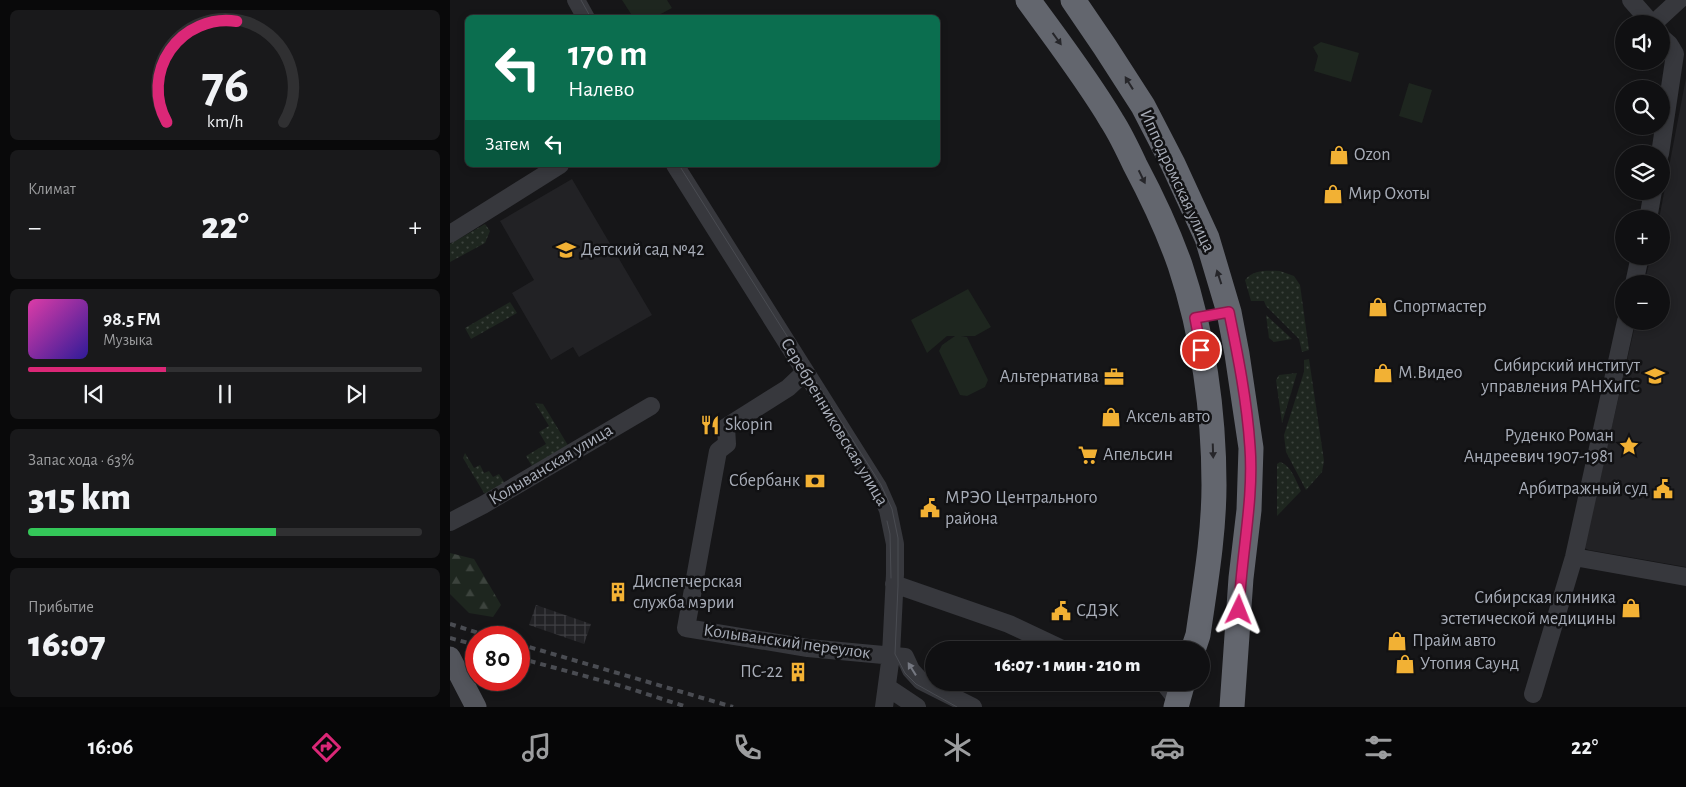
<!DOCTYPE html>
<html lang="ru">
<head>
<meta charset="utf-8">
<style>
  :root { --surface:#101012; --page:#19191b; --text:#f1f3f6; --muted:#9c9d9f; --line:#303032; --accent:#db2777 }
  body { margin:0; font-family:"Alegreya Sans",sans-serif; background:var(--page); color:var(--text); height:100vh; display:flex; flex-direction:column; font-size:19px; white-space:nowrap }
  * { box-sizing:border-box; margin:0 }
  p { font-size:16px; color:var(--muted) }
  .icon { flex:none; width:28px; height:28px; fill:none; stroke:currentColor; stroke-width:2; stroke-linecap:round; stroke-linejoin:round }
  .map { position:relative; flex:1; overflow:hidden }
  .drawer { display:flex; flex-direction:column; gap:10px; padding:10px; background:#09090a; width:450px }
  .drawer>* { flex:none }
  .guide { position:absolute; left:15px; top:15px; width:475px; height:152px; border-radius:8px; box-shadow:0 2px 8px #0003,0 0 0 1px var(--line); background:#0b6e4f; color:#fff; overflow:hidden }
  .controls { position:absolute; left:1165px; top:15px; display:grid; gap:10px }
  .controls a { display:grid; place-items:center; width:55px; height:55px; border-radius:50%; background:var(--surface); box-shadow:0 2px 8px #0003,0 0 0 1px var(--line); font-size:25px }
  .speed { position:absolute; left:15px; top:626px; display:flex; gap:10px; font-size:25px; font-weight:700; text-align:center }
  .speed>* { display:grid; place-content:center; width:65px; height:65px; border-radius:50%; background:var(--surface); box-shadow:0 2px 8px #0003,0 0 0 1px var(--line); line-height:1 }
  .speed .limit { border:8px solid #d22; background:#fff; color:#111 }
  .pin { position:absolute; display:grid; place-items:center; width:42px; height:42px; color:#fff; margin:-21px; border:2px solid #fff; border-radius:50%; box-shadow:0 1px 5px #0007 }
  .me { position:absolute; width:55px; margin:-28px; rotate:2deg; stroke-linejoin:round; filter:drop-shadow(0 0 4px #0008) }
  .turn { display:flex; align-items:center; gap:18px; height:105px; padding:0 20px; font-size:22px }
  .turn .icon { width:65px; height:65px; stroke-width:2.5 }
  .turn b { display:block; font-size:35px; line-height:42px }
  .then { display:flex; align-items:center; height:48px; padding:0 20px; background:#0003; gap:10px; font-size:19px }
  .big { font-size:38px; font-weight:800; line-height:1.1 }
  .drawer .tile { flex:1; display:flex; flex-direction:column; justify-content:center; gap:8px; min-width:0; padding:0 18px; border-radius:8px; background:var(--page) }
  .drawer .dial { align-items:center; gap:0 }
  .dial svg { height:130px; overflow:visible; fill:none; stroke:var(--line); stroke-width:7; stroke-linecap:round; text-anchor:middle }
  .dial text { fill:var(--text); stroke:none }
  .song { display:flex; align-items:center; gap:15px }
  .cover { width:60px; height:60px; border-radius:8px; background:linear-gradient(135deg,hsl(320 70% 55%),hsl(250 70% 35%)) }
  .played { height:5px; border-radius:2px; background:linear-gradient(90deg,var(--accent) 35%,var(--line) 35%) }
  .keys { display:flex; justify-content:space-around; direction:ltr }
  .heat { display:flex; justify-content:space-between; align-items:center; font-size:28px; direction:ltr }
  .charge { height:8px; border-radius:4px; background:linear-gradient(90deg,#34c759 63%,var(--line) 0) }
  .trip { position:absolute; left:475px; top:641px; width:285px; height:50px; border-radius:25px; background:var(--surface); box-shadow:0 2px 8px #0003,0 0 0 1px var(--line); font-weight:800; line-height:50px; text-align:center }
  .tabs { display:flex; height:80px; justify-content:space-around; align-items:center; background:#060607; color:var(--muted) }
  .tabs .icon { width:35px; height:35px }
  .tabs .current { color:var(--accent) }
  .tabs b { font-size:22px; color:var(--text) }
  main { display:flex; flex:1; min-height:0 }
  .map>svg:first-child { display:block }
</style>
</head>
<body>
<main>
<section class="drawer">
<div class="tile dial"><svg viewBox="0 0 100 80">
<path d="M14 69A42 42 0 1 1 86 69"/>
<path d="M14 69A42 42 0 0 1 57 7" stroke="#db2777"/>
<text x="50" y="56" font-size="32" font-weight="700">76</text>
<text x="50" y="72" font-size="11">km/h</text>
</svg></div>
<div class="tile"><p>Климат</p>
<div class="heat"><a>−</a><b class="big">22°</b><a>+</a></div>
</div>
<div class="tile">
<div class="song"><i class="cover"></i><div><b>98.5 FM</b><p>Музыка</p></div></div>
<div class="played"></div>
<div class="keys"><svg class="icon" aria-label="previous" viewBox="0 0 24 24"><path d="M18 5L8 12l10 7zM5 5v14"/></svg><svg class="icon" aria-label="pause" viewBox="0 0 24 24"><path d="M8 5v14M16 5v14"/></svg><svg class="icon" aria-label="next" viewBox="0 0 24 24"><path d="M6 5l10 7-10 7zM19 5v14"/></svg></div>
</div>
<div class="tile"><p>Запас хода · 63%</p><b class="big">315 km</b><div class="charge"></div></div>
<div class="tile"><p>Прибытие</p><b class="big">16:07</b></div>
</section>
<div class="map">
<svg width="1236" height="707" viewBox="0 0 1236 707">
  <defs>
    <pattern id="industrial-grid" width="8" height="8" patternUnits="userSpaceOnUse" patternTransform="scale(1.25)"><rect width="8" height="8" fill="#222225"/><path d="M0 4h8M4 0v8" fill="none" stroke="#3f3f43"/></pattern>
    <pattern id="grass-dots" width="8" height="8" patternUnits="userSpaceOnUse" patternTransform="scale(1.25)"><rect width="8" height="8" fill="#1e261f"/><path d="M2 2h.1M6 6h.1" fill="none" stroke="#3c433d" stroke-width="1.8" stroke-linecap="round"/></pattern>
    <pattern id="forest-firs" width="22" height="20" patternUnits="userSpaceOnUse" patternTransform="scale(1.25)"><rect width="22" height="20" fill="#1e261f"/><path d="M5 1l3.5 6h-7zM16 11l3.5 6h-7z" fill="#3c433d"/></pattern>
  </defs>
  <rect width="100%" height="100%" fill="#161618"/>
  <path fill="#222225" d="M1236,78v489l-97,-17 -5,-2 52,-227h25v-37h-17l7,-28h10v-37h-2z
    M122,179l80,136 -73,42 -6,-10 -22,13 -39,-67 22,-13 -34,-59z"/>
  <path fill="url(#industrial-grid)" d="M86,605l55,19 -7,20 -55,-19z"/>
  <path fill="url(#grass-dots)" d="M35,224l5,7 -5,12 -35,19v-18z
    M830,271l14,5 6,9 9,65 -7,2 -3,-13 -33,-33 -2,-5h-13l-6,-21c9,-11 23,-9 35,-9z
    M60,302l7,11 -46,26 -6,-11z
    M816,315l26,24 -18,3 -5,-4z
    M859,359l15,102 -2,11 -16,18 -20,-38 -2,-17 20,-63v-12z
    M847,373l-15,50 -6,-43 3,-5z
    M85,403l8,1 26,43 -36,21 -7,-12 20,-12 -7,-12 10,-6z
    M15,453l9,15 6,-3 4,8 5,-2 4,6 6,-3 7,11 -17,10 -5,-2 -21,-35z
    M830,462c11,3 16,19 21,29l-24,25v-52z"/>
  <path fill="url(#forest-firs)" d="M0,553l24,6 27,46 -8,12 -24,-4 -19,-19z"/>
  <path fill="#1e261f" d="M172,0h45l5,8 -17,9h-22z
    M871,42l38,11 -8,29 -37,-11 4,-15 -5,-9z
    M959,83l23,7 -10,33 -23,-7z
    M518,289l23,38 -16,9h-14l6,1 21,43 -3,7 -18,9 -7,-1 -21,-44 3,-6 13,-9h-8l-20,17 -16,-33z"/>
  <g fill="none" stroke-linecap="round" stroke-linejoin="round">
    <path stroke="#37383d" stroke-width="18" d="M126,0l10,18
      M1181,0l21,24
      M1203,24l26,-24
      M1210,154l15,-100 -6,-10 -8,-7
      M225,165l203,322 10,23 7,34v30l-4,81 -7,52
      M1198,219l5,-28
      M0,234l110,-69
      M1184,284l6,-28
      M355,372l-17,16 -62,39 1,17 -9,7 -32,177 122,20 97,9 6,13 10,11 52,26
      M0,522l33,-17 168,-99
      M1124,557l112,20
      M444,584l115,40 55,26
      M713,682l11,14 2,11
      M437,687l30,20
      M1083,694l41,-137 52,-236"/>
    <path stroke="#53555c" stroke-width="21" d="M0,657l26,50"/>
    <path stroke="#63666e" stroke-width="25" d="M578,0c29,40 59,79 84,121 9,14 16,29 23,44 17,32 33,66 45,100 23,69 34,147 34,220 0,50 -9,101 -16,150l-5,15
      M623,0l32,47 38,59 30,58 34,74 22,74 8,42 14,94 -2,62 -8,68 -9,129
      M726,707l7,-25"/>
    <path stroke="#4a4c52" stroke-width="1" d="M131,0l10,18
      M229,165l202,320 11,24 6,29v48l-3,68 10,19 11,11 41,23
      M437,521l3,13 1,44"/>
    <path stroke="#4a4c52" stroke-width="4" stroke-dasharray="6 5" stroke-linecap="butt" d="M0,624l45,14
      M0,638l26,7
      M69,644l214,63
      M69,658l106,29 62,20"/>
  </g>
  <defs><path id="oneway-solid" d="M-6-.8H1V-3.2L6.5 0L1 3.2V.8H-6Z" transform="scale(1.25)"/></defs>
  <g fill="#26262a">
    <use href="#oneway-solid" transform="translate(607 39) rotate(54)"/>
    <use href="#oneway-solid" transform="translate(679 83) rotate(-122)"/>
    <use href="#oneway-solid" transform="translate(692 177) rotate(64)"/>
    <use href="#oneway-solid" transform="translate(769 277) rotate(-108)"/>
    <use href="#oneway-solid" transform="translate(763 451) rotate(88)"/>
  </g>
  <use fill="#757881" href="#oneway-solid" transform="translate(462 669) rotate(-122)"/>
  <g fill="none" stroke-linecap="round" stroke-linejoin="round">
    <defs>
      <path id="route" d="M751,350l-6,-32 34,-6c9,44 18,89 21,135 4,54 -9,108 -11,163"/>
    </defs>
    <use href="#route" stroke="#8e194d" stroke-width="12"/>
    <use href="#route" stroke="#db2777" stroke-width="9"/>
  </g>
  <defs>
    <symbol id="shop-bare" viewBox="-9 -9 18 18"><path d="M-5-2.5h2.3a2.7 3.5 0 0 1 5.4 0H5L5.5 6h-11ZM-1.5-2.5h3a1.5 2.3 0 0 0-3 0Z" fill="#f2b134" stroke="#111113" stroke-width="2.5" paint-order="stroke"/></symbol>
    <symbol id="school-bare" viewBox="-9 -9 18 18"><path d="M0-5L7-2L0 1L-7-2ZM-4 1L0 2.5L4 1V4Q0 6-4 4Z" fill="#f2b134" stroke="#111113" stroke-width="2.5" paint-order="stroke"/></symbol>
    <symbol id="university-bare" viewBox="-9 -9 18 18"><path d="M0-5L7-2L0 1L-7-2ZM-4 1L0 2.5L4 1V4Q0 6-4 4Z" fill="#f2b134" stroke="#111113" stroke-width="2.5" paint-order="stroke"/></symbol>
    <symbol id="office-bare" viewBox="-9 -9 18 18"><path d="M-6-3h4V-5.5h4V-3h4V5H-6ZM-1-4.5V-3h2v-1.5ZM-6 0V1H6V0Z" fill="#f2b134" stroke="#111113" stroke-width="2.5" paint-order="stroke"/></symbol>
    <symbol id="restaurant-bare" viewBox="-9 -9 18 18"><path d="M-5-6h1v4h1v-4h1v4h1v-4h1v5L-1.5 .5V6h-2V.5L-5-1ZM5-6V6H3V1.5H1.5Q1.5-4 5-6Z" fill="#f2b134" stroke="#111113" stroke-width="2.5" paint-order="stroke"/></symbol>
    <symbol id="sight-bare" viewBox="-9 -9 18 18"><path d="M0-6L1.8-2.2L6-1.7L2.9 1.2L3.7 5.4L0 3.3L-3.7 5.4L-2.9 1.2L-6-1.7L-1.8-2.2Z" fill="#f2b134" stroke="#111113" stroke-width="2.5" paint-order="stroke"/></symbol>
    <symbol id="supermarket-bare" viewBox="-9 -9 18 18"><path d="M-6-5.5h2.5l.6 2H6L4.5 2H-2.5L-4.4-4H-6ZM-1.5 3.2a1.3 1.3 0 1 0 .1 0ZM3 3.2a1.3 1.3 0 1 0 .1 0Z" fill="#f2b134" stroke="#111113" stroke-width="2.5" paint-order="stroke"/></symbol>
    <symbol id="bank-bare" viewBox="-9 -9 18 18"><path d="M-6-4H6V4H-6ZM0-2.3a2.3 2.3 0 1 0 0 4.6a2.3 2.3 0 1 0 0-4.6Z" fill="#f2b134" stroke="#111113" stroke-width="2.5" paint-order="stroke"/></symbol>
    <symbol id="civic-bare" viewBox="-9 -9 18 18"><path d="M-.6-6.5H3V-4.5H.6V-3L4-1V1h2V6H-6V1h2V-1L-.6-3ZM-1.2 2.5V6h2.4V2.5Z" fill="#f2b134" stroke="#111113" stroke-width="2.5" paint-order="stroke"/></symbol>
    <symbol id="building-bare" viewBox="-9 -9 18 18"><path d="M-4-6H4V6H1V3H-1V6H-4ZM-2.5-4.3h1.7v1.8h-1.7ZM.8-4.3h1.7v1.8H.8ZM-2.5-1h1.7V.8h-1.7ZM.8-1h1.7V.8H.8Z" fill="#f2b134" stroke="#111113" stroke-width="2.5" paint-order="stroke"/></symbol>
  </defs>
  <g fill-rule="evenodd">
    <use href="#shop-bare" x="875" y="141" width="28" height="28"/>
    <use href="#shop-bare" x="869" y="180" width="28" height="28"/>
    <use href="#school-bare" x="102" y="236" width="28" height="28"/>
    <use href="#shop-bare" x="914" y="293" width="28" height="28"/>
    <use href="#shop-bare" x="919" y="359" width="28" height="28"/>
    <use href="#university-bare" x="1191" y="362" width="28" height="28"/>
    <use href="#office-bare" x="650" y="363" width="28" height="28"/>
    <use href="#shop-bare" x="647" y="403" width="28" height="28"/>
    <use href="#restaurant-bare" x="246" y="411" width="28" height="28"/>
    <use href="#sight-bare" x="1165" y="432" width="28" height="28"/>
    <use href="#supermarket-bare" x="624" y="441" width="28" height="28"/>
    <use href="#bank-bare" x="351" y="467" width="28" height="28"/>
    <use href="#civic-bare" x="1199" y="475" width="28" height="28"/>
    <use href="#civic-bare" x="466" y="494" width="28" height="28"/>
    <use href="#building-bare" x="154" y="578" width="28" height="28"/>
    <use href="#shop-bare" x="1167" y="594" width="28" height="28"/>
    <use href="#civic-bare" x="597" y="597" width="28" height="28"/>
    <use href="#shop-bare" x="933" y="627" width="28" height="28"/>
    <use href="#shop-bare" x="941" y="650" width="28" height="28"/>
    <use href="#building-bare" x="334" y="658" width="28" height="28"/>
  </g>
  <g text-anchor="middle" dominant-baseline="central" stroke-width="5" stroke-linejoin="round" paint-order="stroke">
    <g font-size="18" fill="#a8adb8" stroke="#111113" text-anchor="start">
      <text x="904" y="155">Ozon</text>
      <text x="898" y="194">Мир Охоты</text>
      <text x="131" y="250">Детский сад №42</text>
      <text x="943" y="307">Спортмастер</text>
      <text x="1190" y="366" text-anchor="end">Сибирский институт<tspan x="1190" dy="21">управления РАНХиГС</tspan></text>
      <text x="948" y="373">М.Видео</text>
      <text x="649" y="377" text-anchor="end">Альтернатива</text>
      <text x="676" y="417">Аксель авто</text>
      <text x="275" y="425">Skopin</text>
      <text x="1164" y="436" text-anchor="end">Руденко Роман<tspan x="1164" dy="21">Андреевич 1907-1981</tspan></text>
      <text x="653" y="455">Апельсин</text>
      <text x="350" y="481" text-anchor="end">Сбербанк</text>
      <text x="1198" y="489" text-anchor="end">Арбитражный суд</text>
      <text x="495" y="498">МРЭО Центрального<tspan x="495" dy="21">района</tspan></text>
      <text x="183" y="582">Диспетчерская<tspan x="183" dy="21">служба мэрии</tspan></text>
      <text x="1166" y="598" text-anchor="end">Сибирская клиника<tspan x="1166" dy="21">эстетической медицины</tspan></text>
      <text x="626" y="611">СДЭК</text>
      <text x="962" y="641">Прайм авто</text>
      <text x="970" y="664">Утопия Саунд</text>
      <text x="333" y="672" text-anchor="end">ПС-22</text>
    </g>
    <g font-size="18" fill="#a8adb8" stroke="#111113">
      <text transform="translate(727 181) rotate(65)">Ипподромская улица</text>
      <text transform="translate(384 422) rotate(59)">Серебренниковская улица</text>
      <text transform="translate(101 465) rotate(-31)">Колыванская улица</text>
      <text transform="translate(337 642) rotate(8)">Колыванский переулок</text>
    </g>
  </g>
</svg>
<div class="controls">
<a><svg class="icon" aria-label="sound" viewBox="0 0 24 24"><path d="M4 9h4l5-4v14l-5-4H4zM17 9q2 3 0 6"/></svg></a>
<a><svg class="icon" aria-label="search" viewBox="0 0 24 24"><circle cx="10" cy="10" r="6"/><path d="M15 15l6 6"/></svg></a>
<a><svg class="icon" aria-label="layers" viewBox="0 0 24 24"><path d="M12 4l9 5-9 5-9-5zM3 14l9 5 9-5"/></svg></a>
<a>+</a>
<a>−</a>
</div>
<div class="speed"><div class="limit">80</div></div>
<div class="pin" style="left:751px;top:350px;background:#d93025"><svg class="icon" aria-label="arrive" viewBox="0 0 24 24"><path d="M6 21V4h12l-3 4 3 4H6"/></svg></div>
<svg class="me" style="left:789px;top:610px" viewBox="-20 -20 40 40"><path d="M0-17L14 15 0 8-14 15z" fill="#db2777" stroke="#fff" stroke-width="4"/></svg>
<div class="trip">16:07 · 1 мин · 210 m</div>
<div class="guide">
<div class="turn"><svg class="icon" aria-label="left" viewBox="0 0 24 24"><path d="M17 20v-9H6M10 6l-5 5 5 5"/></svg><div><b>170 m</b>Налево</div></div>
<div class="then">Затем<svg class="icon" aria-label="left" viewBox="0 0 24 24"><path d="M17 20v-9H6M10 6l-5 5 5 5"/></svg></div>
</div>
</div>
</main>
<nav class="tabs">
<b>16:06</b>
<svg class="icon current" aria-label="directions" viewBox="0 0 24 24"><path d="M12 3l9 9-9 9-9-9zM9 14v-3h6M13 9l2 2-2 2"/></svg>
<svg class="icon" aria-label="music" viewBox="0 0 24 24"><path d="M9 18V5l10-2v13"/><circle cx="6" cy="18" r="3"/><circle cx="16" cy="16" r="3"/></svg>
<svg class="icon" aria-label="phone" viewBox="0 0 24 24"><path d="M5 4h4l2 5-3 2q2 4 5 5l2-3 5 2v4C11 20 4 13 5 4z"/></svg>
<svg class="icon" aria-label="climate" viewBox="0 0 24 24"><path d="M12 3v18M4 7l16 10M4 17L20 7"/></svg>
<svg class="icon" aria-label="car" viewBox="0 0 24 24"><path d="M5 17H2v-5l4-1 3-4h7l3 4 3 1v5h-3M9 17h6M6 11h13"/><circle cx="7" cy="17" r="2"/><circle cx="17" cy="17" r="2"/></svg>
<svg class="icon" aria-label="filters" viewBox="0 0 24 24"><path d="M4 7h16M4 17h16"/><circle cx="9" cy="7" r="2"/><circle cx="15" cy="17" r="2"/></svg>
<b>22°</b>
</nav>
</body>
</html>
